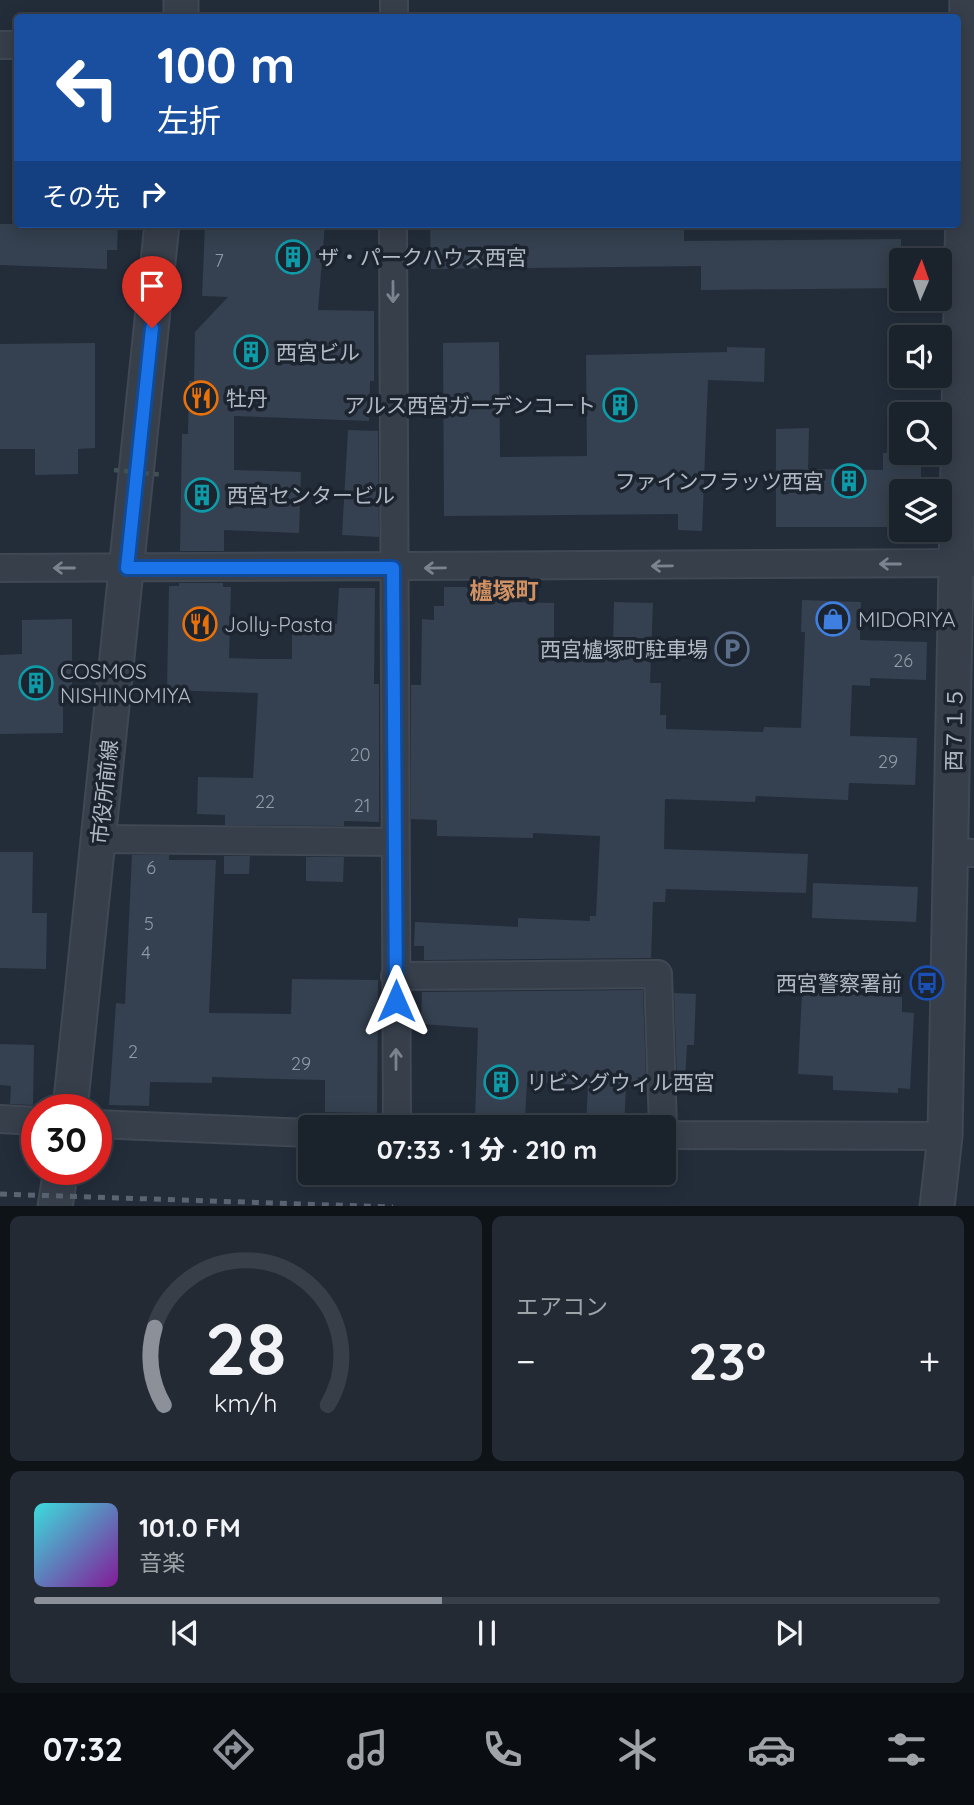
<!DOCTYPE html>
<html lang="ja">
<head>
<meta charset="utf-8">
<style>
  :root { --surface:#1a222c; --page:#232a34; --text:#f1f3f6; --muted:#9fa4a9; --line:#383f48; --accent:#8c9099 }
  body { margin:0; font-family:Quicksand,"Noto Sans JP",sans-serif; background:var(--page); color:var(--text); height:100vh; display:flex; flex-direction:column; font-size:26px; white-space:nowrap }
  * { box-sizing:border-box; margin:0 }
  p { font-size:23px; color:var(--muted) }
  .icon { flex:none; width:38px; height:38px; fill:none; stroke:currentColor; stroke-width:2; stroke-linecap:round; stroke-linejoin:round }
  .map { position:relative; height:1206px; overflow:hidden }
  .panel { display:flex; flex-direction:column; gap:10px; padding:10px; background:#0e1318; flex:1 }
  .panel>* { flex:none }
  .hud { position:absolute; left:14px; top:14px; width:947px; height:214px; border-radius:7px; box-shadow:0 4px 18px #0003,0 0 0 2px var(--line); background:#1a4fa0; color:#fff; overflow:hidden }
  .needle { width:46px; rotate:2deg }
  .buttons { position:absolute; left:889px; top:248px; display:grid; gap:14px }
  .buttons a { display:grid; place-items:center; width:63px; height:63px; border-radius:7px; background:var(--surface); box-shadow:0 4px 18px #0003,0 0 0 2px var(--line); font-size:35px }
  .speed { position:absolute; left:21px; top:1094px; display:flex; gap:14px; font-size:35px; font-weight:700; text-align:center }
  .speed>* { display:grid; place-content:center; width:91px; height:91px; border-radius:50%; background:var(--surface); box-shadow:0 4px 18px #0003,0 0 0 2px var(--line); line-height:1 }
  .speed .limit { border:10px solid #d22; background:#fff; color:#111 }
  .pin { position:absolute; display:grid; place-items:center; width:60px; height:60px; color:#fff; margin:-72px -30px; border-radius:50% 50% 50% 0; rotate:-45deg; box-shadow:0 0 7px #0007 }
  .pin .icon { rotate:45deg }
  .me { position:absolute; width:77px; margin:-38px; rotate:0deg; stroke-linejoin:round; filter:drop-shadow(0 0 5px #0008) }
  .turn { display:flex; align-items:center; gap:24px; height:147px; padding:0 28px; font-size:32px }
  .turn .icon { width:91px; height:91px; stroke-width:2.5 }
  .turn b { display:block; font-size:49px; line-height:60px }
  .then { display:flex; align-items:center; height:66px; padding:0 28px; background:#0003; gap:14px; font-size:26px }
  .big { font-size:52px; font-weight:800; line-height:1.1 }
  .panel .card { flex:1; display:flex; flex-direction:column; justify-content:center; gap:10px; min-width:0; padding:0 24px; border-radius:10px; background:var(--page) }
  .panel .dial { align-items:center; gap:0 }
  .dial svg { height:182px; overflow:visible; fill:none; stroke:var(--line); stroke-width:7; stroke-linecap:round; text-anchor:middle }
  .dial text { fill:var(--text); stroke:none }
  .song { display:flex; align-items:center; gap:21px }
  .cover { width:84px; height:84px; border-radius:10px; background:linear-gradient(135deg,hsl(180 70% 55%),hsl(290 70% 35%)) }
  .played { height:7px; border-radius:4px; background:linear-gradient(90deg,var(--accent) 45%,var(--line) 45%) }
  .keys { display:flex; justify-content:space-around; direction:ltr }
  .heat { display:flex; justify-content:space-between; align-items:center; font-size:38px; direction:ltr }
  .panel .tiles { flex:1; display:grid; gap:10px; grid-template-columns:1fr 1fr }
  .card:last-child { grid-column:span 2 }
  .trip { position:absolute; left:298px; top:1115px; width:378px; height:70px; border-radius:7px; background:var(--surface); box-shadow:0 4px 18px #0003,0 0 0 2px var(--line); font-weight:800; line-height:70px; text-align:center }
  .tabs { display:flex; height:112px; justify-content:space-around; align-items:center; background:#0a0e12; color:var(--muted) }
  .tabs .icon { width:49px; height:49px }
  .tabs .active { color:var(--accent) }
  .tabs b { font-size:32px; color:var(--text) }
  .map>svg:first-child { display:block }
</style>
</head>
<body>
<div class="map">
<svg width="974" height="1207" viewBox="0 0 974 1207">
  <rect width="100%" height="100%" fill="#232d3a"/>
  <path fill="#354150" d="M0,224h118l-1,26h-10v19l-107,-4z
    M205,224h120l-7,86 56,1v70h-4l-1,40 -135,-5v54l67,2 -2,61 -75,-3v21h-44l2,-117h6l1,-53h5l1,-49 33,-35 -26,-1z
    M430,224h254v17l217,-2v49l-200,2v-24l-270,3z
    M499,342l1,115 87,-1 -1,-101 141,-3v-5l38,1 -1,34 -56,-2 -6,151 -24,-1v-16l-234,2 -1,-173z
    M95,343v105l-17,1v25l-43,1v-26h-35v-105z
    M809,428l-1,41 75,1v-17h38v39h-20v35h-125v-98z
    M348,430l30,1 1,106 -37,-2z
    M179,583h44v4h8l-2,71 29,1h34v-37l45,2 2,-36h36l-1,96h5v138l-35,-1v5l-119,-1v-10l-28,-1 1,-37 55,1 5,-85 -91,-3 2,-104h10z
    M444,587h25v14l85,2v43l59,1 1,-45 39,1 -3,80h11l-1,32h6v14l97,3 1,-5 37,1 4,-96h-4l1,-32 59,2 -1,38 67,2 -1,38 -56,-2v8l-18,-1 -2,51 67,2 -2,47 -66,-2 -1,17 -92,-4 -1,6 -90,-3 -1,50 144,5 -2,39 -140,-4 -1,13h-12l-2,56 -227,2v-14h-10l1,-24 103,5v-9l72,3v-5h6l4,-80 -67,-3v5l-96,-2v-16l-26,-1v-134h10l1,-66 12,1v-14h10z
    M72,619v76h-9v38l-63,1v-79l22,-1v-34z
    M0,852h33l-1,61h15l-1,56 -46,-1z
    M132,855h37v5h47l-7,153 82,1 1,-35 86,1 -1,133 -52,-1v-32l-45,-1 -68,-2v6l-62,-1 -1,24 -40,-1 7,-102 9,1z
    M224,856h26l-1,18h-25z
    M306,857h38l-1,25 -37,-1z
    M813,883l105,4 -2,35 -104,-4z
    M643,990l3,87h-8v10h-12l-2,39 -38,-2 2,-39 -61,-3 -2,37 -50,-1 3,-90 -57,-4 1,-32z
    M802,992l100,5v15l12,1 -4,76 -12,-1v5l-65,-3v-14l-35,-2z
    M674,993l22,1 -2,51h-7l-2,35h-8z
    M0,1044l34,1 -1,60 -23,-1 1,-18 -11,-1z"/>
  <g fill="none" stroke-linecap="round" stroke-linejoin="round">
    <defs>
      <path id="minor" d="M394,0v18
        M0,45h18
        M393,224l4,903
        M0,568l974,-5
        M99,839l295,3
        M952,852l22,1
        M395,976l263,-2 5,153
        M0,1119l37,2
        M96,1124l214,9
        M663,1135l282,1"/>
      <path id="tertiary" d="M181,18v-18
        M70,1110l92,-886
        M55,1207l6,-38
        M937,1207l8,-71 22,-1136"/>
    </defs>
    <use href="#minor" stroke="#404854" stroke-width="30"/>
    <use href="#tertiary" stroke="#404854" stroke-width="37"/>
    <use href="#minor" stroke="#373f4b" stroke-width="26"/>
    <use href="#tertiary" stroke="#373f4b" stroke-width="33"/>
    <path stroke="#596372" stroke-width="5" stroke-dasharray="7 7" stroke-linecap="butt" d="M0,1194l393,13"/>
    <path stroke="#3e5254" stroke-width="4.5" stroke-dasharray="5 5" stroke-linecap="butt" d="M114,470l49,5"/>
  </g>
  <defs><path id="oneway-shaft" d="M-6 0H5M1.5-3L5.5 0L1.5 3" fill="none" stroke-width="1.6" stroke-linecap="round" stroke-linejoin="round" transform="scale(1.75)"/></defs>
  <g stroke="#7b838f">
    <use href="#oneway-shaft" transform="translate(393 292) rotate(90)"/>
    <use href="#oneway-shaft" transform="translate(890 564) rotate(180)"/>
    <use href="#oneway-shaft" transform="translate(662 566) rotate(179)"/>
    <use href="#oneway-shaft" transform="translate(64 568) rotate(180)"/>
    <use href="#oneway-shaft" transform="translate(435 568) rotate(179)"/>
    <use href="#oneway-shaft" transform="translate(396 1059) rotate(-90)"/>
  </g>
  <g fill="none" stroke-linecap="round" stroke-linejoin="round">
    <defs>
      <path id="route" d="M152,328l-25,240h266l3,433"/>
    </defs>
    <use href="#route" stroke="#114b97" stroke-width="18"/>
    <use href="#route" stroke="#1a73e8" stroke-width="12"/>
  </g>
  <defs>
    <symbol id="building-ring" viewBox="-11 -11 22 22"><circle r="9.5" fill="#1c242f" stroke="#0f9aa8" stroke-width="1.5"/><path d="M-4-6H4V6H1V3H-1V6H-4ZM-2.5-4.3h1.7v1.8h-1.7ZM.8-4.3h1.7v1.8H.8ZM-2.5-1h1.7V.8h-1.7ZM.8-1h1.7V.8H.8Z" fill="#0f9aa8"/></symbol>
    <symbol id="restaurant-ring" viewBox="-11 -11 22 22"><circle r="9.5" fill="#1c242f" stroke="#e8710a" stroke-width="1.5"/><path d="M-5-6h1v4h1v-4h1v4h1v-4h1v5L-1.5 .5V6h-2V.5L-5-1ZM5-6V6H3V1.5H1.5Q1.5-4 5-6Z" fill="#e8710a"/></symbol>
    <symbol id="shop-ring" viewBox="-11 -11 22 22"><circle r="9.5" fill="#1c242f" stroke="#3f7fe0" stroke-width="1.5"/><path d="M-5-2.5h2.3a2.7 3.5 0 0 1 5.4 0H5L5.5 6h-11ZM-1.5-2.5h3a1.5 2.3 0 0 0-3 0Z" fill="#3f7fe0"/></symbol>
    <symbol id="parking-ring" viewBox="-11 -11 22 22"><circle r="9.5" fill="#1c242f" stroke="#5c6f8a" stroke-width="1.5"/><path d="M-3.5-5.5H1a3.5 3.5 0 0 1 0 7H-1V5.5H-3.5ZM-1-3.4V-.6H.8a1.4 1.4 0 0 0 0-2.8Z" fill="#5c6f8a"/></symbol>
    <symbol id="bus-ring" viewBox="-11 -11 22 22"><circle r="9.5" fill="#1c242f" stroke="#1a4fb4" stroke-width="1.5"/><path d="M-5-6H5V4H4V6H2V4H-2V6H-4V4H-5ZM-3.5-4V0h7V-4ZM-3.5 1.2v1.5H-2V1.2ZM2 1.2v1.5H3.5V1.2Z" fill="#1a4fb4"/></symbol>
  </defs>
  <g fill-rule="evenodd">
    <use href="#building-ring" x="274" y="238" width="38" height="38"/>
    <use href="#building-ring" x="232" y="333" width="38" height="38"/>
    <use href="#restaurant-ring" x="182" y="379" width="38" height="38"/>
    <use href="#building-ring" x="601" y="386" width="38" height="38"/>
    <use href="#building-ring" x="830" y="462" width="38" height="38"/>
    <use href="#building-ring" x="183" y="476" width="38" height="38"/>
    <use href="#shop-ring" x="814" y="600" width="38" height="38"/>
    <use href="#restaurant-ring" x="181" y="605" width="38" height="38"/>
    <use href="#parking-ring" x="713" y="630" width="38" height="38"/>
    <use href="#building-ring" x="17" y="664" width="38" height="38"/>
    <use href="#bus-ring" x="908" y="964" width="38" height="38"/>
    <use href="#building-ring" x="482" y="1063" width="38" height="38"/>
  </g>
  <g text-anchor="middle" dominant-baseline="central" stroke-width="7" stroke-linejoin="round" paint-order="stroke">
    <g font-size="18" fill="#919aa7">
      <text x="219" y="260">7</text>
      <text x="903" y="660">26</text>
      <text x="360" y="754">20</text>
      <text x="888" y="761">29</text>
      <text x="265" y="801">22</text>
      <text x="362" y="805">21</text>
      <text x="151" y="867">6</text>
      <text x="149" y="923">5</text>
      <text x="146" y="952">4</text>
      <text x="133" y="1051">2</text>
      <text x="301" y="1063">29</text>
    </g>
    <g font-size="21" fill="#b2bac6" stroke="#1c242f" text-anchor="start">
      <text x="318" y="257">ザ・パークハウス西宮</text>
      <text x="276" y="352">西宮ビル</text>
      <text x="226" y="398">牡丹</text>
      <text x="596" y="405" text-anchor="end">アルス西宮ガーデンコート</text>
      <text x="824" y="481" text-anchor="end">ファインフラッツ西宮</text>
      <text x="227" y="495">西宮センタービル</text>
      <text x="858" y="619">MIDORIYA</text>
      <text x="224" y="624">Jolly-Pasta</text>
      <text x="708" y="649" text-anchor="end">西宮櫨塚町駐車場</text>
      <text x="60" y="671">COSMOS<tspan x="60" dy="24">NISHINOMIYA</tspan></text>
      <text x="902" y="983" text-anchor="end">西宮警察署前</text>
      <text x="526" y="1082">リビングウィル西宮</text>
    </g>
    <g font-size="21" fill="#b2bac6" stroke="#1c242f">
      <text transform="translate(954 729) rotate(-89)">西７１５</text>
      <text transform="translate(104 792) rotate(-84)">市役所前線</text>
    </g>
    <g font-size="23" font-weight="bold" fill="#d19162" stroke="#1c242f">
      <text x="504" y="590">櫨塚町</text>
    </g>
  </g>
</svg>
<div class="buttons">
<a><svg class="needle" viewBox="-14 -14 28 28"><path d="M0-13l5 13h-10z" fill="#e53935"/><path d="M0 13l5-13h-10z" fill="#9fa4a9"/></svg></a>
<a><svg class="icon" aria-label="sound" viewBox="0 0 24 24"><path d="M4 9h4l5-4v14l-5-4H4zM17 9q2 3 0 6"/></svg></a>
<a><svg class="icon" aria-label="search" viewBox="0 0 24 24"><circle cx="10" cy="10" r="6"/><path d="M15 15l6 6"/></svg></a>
<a><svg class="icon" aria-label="layers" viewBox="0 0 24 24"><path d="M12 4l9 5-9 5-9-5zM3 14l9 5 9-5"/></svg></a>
</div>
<div class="speed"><div class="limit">30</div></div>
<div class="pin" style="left:152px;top:328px;background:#d93025"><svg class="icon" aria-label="arrive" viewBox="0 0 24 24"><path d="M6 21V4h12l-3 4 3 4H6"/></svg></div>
<svg class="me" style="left:396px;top:1001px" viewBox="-20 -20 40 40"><path d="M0-17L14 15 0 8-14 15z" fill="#1a73e8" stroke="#fff" stroke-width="4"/></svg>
<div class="trip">07:33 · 1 分 · 210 m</div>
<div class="hud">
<div class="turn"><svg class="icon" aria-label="left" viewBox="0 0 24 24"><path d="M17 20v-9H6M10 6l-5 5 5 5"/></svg><div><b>100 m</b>左折</div></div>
<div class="then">その先<svg class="icon" aria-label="right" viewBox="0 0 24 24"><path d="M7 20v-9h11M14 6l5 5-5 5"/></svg></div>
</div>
</div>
<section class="panel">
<div class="tiles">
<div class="card dial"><svg viewBox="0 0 100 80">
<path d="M14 69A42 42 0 1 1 86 69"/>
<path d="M14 69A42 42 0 0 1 10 35" stroke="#8c9099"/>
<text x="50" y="56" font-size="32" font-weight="700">28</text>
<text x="50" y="72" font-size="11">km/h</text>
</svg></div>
<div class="card"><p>エアコン</p>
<div class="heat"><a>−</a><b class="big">23°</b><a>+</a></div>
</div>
<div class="card">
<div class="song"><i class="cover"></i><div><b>101.0 FM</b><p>音楽</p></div></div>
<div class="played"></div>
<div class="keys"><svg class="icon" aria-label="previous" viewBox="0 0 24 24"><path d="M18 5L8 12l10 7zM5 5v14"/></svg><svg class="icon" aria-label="pause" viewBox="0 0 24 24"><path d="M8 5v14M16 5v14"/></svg><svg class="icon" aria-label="next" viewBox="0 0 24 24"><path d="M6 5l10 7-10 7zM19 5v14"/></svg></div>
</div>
</div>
</section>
<nav class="tabs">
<b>07:32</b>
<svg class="icon active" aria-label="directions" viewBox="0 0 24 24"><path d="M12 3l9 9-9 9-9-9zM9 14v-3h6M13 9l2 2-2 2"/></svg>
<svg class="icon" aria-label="music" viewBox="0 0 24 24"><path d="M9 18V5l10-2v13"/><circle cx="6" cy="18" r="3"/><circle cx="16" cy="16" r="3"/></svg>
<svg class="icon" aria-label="phone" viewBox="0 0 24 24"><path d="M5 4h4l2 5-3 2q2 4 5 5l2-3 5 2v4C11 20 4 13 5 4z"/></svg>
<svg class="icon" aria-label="climate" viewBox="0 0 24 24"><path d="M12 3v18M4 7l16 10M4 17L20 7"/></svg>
<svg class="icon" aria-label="car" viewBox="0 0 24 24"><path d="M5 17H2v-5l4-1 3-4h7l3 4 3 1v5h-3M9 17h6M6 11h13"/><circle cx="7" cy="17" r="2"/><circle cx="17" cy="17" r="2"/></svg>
<svg class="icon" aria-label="filters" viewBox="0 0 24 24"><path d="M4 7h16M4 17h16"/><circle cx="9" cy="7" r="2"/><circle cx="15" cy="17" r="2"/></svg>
</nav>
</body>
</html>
